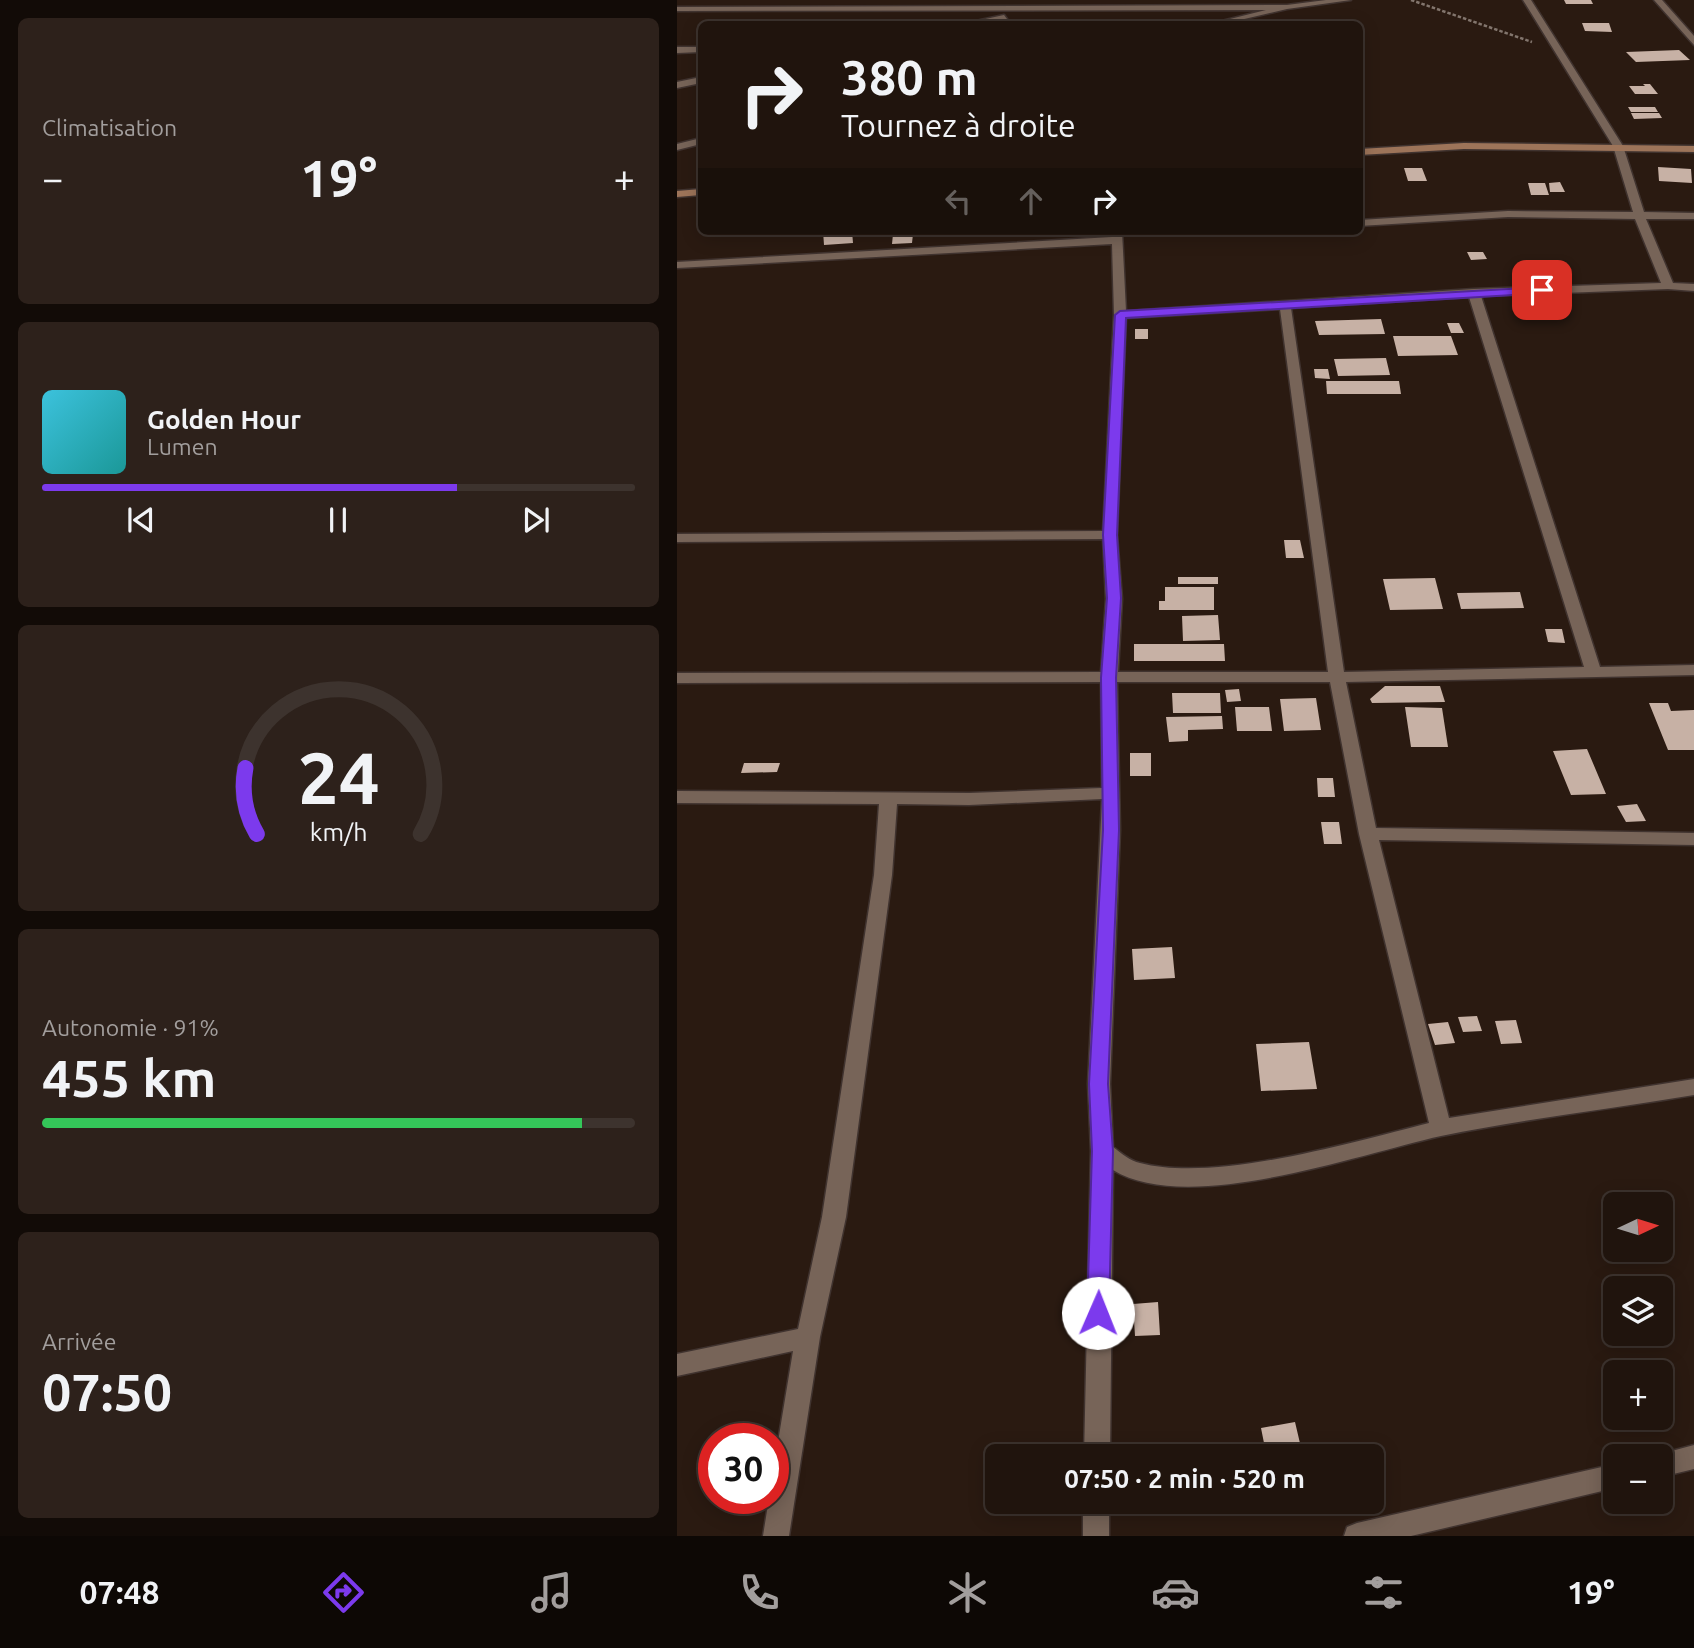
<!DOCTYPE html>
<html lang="fr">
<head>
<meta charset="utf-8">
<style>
  :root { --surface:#20140d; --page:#2d211b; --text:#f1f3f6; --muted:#a29e9d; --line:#3d332e; --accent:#7c3aed }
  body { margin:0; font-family:Ubuntu,sans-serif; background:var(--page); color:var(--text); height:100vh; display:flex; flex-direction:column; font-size:26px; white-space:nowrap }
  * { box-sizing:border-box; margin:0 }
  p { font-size:23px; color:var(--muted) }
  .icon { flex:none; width:38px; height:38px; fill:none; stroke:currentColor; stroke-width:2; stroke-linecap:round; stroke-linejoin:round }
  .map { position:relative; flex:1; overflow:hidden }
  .panel { display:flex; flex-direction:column; gap:18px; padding:18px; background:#120b07; width:677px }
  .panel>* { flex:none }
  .guide { position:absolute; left:21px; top:21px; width:665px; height:214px; border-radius:10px; box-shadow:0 4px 18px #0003,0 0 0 2px var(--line); background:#20140d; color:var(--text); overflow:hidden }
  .needle { width:46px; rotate:86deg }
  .controls { position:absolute; left:926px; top:1192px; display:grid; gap:14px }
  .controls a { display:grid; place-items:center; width:70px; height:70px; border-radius:10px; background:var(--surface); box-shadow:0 4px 18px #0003,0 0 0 2px var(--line); font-size:35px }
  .speed { position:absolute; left:21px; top:1423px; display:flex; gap:14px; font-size:35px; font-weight:700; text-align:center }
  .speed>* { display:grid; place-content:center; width:91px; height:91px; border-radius:50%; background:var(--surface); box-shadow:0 4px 18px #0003,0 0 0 2px var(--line); line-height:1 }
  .speed .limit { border:10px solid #d22; background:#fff; color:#111 }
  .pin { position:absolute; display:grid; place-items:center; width:60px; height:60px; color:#fff; margin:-30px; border-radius:14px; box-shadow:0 4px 10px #0006 }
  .me { position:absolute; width:77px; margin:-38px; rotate:1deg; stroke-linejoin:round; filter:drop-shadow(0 0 5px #0008) }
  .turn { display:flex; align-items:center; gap:24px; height:147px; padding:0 28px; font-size:32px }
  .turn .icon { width:91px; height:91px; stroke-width:2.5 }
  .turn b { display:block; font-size:49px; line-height:60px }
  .lanes { display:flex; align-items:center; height:66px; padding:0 28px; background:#0003; justify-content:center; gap:35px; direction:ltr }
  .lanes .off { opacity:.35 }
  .big { font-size:52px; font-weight:700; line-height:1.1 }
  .panel .widget { flex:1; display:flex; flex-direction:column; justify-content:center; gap:10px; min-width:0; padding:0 24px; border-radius:10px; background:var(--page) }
  .panel .dial { align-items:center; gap:0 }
  .dial svg { height:182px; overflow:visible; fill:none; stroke:var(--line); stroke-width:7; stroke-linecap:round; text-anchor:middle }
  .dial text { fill:var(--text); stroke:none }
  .song { display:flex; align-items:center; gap:21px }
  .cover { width:84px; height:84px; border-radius:10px; background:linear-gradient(135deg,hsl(190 70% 55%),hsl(180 70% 35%)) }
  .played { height:7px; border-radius:4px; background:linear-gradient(90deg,var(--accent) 70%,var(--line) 70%) }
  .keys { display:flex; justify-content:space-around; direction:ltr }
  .heat { display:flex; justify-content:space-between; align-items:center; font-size:38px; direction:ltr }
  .charge { height:10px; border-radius:5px; background:linear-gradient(90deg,#34c759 91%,var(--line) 0) }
  .trip { position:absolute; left:308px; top:1444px; width:399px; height:70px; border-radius:10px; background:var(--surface); box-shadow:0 4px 18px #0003,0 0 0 2px var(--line); font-weight:700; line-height:70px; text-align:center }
  .tab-bar { display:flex; height:112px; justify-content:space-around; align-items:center; background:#0d0805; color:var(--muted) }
  .tab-bar .icon { width:49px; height:49px }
  .tab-bar .on { color:var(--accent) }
  .tab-bar b { font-size:32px; color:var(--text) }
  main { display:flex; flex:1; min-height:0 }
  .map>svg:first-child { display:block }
</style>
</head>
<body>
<main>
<section class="panel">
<div class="widget"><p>Climatisation</p>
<div class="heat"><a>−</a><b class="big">19°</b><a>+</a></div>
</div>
<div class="widget">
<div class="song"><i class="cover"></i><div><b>Golden Hour</b><p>Lumen</p></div></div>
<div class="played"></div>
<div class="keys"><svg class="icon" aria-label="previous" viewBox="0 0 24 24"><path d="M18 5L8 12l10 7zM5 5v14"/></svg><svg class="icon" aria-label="pause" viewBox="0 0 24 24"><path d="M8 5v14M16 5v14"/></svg><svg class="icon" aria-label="next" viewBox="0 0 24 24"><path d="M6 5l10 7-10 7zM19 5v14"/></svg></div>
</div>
<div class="widget dial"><svg viewBox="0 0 100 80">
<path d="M14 69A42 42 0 1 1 86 69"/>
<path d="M14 69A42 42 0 0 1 9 40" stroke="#7c3aed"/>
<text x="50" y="56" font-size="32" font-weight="700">24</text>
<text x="50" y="72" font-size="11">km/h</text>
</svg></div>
<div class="widget"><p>Autonomie · 91%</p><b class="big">455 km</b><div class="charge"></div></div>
<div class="widget"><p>Arrivée</p><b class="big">07:50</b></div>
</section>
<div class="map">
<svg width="1017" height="1536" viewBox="0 0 1017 1536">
  <rect width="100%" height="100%" fill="#2a1a11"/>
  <path fill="#c7b1a5" d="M887,0h27l2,4h-27z
    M905,23h27l3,9 -27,-1z
    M1002,50l11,10 -54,2 -10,-10z
    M966,84h7l8,10h-23l-6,-8h16z
    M951,107h27l3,5h-27z
    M954,113h28l3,5 -28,1z
    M981,167l33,2 1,14 -33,-2z
    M727,168h18l5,13h-19z
    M883,182l5,10h-15l-1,-9z
    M851,183h17l4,12h-18z
    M146,231h29l1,12 -29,2z
    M216,234h20l-1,9 -20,1z
    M790,252h16l4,7 -16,1z
    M704,319l4,15 -66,1 -4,-14z
    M770,323h12l5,10h-13z
    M458,329h13v10h-13z
    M716,336h58l7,19 -60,1z
    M709,358l4,17 -52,1 -4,-17z
    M637,369h14l2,10 -15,-1z
    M649,381h73l2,13h-74z
    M607,540h16l4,18h-18z
    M501,577h40v7h-40z
    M758,578l8,31 -53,1 -7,-31z
    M488,587h49v23h-55v-9h6z
    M843,592l4,16 -63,1 -4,-16z
    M541,615l2,25 -37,1 -1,-25z
    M868,629h17l3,14 -17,-1z
    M457,644h90l1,17h-91z
    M708,686h55l5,16 -73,1 -2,-4z
    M562,689l2,12 -14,1 -2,-12z
    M495,693h48l1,20h-48z
    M639,698l5,32 -37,1 -4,-32z
    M972,703h19l3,8 23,-1v40h-26z
    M558,707h34l3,24h-35z
    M728,707l37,1 6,39h-37z
    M545,716l1,13 -35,1v11l-19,1 -3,-25z
    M910,749l19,45 -35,1 -18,-44z
    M453,753h21v23h-21z
    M67,763h36l-3,9 -36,1z
    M640,778h16l2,19h-17z
    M960,804l9,17 -20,1 -9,-16z
    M644,822h18l3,22h-18z
    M495,947l3,31 -41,2 -2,-31z
    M800,1016l5,15 -19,1 -5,-15z
    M839,1020l6,23 -21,1 -6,-23z
    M771,1022l7,21 -20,2 -7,-21z
    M632,1042l8,47 -56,2 -5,-47z
    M481,1302l2,33 -25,1 -2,-32z
    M618,1422l8,34h-54l-1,-5 17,-3 -4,-20z"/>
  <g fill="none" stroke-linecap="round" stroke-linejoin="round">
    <defs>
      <path id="street" d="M649,0h25l-64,9 -64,15h-13l56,-14 -589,1v-4l610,-2z
        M846,0h8l92,146 21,66 50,1v6h-48l27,64 21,1v7l-26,-2 -187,7 119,371 94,-2v10l-348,7 30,146 318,5v12l-315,-5 70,278 245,-39v16c-84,14 -170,24 -253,41 -82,18 -253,80 -328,34l-3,286h-26l7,-305 -3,-67 14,-285 -133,6 -72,-1 -5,71 -46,342 -26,120 -31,199h-26l6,-38h4v-26l20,-121 -116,25v-22l121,-25 24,-112 52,-342 5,-71 -202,-1v-12l292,2 133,-5 -1,-106 -424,1v-10l424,-1 5,-73 -3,-60 -426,3v-8l426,-3 11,-216 -2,-71 -435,24v-6l435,-25v-6h10l4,80 348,-22 187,-6 -26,-64 -127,-2 -149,9v-6l149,-9 125,1 -20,-66zM792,297l115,370 -240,5 -53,-364zM603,309l48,363h-210l4,-73 -5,-64 9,-217zM440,682h213l29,152 70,289c-76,19 -214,60 -289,40 -10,-2 -19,-10 -27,-16l-3,-63 10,-254z
        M977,0h8l32,36v9z
        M327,15l3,4 -30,5h-15z
        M0,47h24v5l-24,1z
        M24,77v6l-24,5v-6z
        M24,138v6l-24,6v-6z
        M1017,1445v24l-33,8v-21h-8z
        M938,1464v24l-204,48h-67l3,-9 10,-4z
        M406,1502h26v34h-26z"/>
      <path id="secondary" d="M787,143l230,3v6l-230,-3 -105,6v-6z
        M24,189v6l-24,2v-6z"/>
    </defs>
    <use href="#street" stroke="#40332f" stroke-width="3"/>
    <use href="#secondary" stroke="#40332f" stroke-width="3"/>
    <path stroke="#82756d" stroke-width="2.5" stroke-dasharray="3.5 2" stroke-linecap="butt" d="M734,0l121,42"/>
    <use href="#street" fill="#776458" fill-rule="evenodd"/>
    <use href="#secondary" fill="#9d7459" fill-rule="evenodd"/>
  </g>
  <path fill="#7c3aed" stroke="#51269a" stroke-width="2" d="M865,287l5,3 -1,3 -420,25 -9,217 4,63 -5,80 3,152 -11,254 5,67 -4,162 -3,6 -8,3 -8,-3 -3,-6 5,-162 -3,-67 14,-254 -2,-152 6,-80 -4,-63 12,-220 5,-4z"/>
</svg>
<div class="controls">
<a><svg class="needle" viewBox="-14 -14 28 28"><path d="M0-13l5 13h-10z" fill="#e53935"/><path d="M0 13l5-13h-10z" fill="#a29e9d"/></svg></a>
<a><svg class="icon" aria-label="layers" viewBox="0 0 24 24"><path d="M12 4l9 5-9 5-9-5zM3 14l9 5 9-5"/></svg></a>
<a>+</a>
<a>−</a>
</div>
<div class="speed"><div class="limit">30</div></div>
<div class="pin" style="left:865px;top:290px;background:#d93025"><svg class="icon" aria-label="arrive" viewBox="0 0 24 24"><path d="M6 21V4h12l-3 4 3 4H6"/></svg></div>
<svg class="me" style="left:421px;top:1313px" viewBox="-20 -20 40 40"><circle r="19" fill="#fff"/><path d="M0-13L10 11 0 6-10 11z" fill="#7c3aed"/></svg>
<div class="trip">07:50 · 2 min · 520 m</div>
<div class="guide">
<div class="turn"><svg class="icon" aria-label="right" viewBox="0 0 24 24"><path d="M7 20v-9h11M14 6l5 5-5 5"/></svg><div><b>380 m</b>Tournez à droite</div></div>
<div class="lanes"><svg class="icon off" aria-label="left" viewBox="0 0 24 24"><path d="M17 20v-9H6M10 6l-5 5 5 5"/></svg><svg class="icon off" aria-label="ahead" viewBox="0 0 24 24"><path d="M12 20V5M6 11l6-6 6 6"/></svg><svg class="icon" aria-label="right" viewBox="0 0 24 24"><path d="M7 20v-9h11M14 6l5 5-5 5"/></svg></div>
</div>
</div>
</main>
<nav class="tab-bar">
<b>07:48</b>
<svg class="icon on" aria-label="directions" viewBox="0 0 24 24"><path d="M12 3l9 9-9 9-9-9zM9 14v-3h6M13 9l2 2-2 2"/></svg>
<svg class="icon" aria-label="music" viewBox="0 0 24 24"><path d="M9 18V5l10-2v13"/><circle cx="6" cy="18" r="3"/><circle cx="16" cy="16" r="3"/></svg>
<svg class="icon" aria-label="phone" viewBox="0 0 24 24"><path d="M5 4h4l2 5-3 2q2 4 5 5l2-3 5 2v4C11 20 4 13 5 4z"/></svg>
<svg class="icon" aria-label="climate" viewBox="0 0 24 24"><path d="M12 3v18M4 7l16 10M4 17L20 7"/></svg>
<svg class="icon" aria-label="car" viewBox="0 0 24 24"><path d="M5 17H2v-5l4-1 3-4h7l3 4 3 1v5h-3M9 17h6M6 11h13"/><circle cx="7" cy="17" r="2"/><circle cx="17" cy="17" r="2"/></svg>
<svg class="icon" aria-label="filters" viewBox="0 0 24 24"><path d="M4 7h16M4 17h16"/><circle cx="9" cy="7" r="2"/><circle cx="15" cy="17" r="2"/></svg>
<b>19°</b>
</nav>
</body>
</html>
